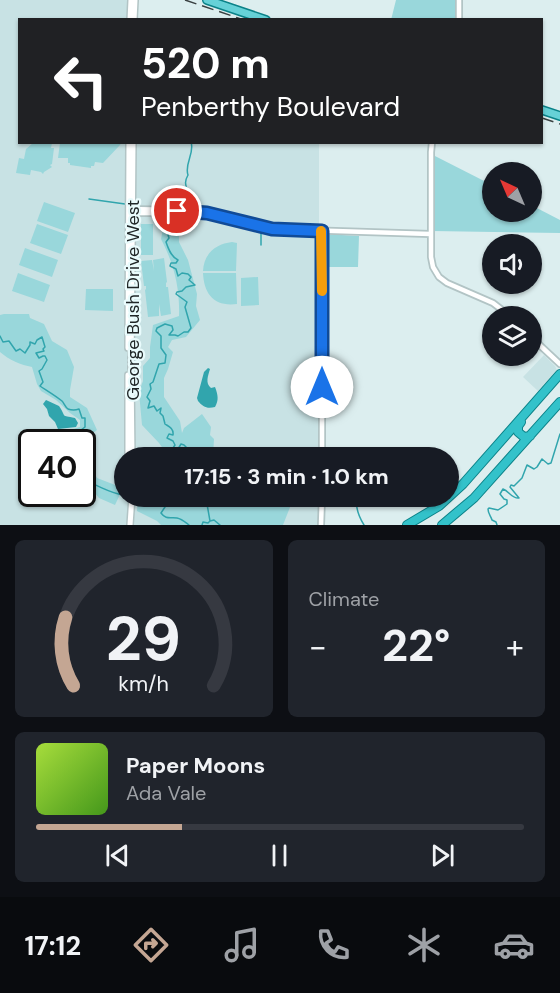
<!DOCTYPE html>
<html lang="en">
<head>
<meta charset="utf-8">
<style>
  :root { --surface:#171b24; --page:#20242c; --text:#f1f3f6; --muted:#9ea1a6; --line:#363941; --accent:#c4a693 }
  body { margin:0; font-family:"DM Sans",sans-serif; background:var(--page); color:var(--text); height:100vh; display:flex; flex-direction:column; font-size:22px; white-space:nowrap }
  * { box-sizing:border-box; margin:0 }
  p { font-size:20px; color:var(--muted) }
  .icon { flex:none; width:33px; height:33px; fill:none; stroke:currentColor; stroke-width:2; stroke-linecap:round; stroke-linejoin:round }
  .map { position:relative; height:525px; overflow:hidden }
  .side { display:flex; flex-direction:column; gap:15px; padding:15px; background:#0d0f14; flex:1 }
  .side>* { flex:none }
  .hud { position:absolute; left:18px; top:18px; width:525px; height:126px; border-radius:0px; box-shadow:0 2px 4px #0004; background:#202124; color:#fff; overflow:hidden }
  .needle { width:39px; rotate:316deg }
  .buttons { position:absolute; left:482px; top:162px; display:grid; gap:12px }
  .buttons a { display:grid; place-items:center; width:60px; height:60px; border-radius:50%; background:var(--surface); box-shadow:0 2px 4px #0004; font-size:30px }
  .speed { position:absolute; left:18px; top:429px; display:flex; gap:12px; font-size:30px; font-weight:700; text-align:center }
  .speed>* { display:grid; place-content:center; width:78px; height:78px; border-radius:50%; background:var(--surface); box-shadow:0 2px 4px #0004; line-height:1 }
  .speed .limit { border:3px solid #111; border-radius:9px; background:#fff; color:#111 }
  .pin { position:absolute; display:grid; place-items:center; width:51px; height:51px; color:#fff; margin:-26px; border:3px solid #fff; border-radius:50%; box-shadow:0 2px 6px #0007 }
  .me { position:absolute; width:66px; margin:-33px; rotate:0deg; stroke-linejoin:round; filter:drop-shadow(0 0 4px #0008) }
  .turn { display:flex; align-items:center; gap:21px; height:126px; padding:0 24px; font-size:27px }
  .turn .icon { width:78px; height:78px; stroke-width:2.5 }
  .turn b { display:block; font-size:42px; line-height:51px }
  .big { font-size:45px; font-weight:700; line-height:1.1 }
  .side .tile { flex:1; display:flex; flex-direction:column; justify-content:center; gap:9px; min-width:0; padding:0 21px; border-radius:9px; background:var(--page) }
  .side .dial { align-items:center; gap:0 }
  .dial svg { height:156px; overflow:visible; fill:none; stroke:var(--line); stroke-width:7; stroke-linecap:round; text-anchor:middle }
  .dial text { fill:var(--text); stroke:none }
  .song { display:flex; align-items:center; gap:18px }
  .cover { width:72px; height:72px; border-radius:9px; background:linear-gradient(135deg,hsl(80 70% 55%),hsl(100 70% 35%)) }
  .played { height:6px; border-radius:3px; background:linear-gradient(90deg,var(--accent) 30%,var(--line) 30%) }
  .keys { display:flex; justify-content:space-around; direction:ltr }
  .heat { display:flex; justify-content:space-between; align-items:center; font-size:33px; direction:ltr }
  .side .tiles { flex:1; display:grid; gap:15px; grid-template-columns:1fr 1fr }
  .tile:last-child { grid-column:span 2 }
  .trip { position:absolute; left:114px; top:447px; width:345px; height:60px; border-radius:30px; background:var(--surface); box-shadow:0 2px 4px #0004; font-weight:700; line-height:60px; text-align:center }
  .menu { display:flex; height:96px; justify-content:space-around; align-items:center; background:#090b0e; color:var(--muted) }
  .menu .icon { width:42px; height:42px }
  .menu .current { color:var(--accent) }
  .menu b { font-size:27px; color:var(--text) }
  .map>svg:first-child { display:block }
</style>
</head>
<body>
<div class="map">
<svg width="560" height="525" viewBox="0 0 560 525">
  <rect width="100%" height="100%" fill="#dceeef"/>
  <path fill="#c8e2e4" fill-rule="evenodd" d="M0,0h129l-2,19 -107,1v122l299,1v314l-195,1v38l194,1v28h-318zM32,442h50v52h-50z
    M544,355l11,11 2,4 -19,21 -15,-14z"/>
  <path fill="#99d7db" d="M396,0h61l-1,19 -65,1z
    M33,143h19l-1,5h3l-2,16 -2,1 2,2 -8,5 -1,2 -2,-2 -10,-2 -1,5 -14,-2 3,-15 5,1 2,-10z
    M60,143v-1l61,1 -1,2 -17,18 -8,-1 -1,4h-3v2l-21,-3v-2h-2v-5h-10z
    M433,155l59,30v27h39v-7l29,15v13l-128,-2z
    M44,202l31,11 -7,19 -31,-11z
    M172,220l14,1 -7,11v10l9,18 9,34 -1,12 4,14 -14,17 -14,3 -4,7 5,5 -5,17 -4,9v19l16,24 2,12 2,-5 18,-14 9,13 -1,8 4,4 -1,18h-44l-10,-14 -17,-18 -3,-33 4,-11v-15l7,-8v-11l3,-22 26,-9c1,-28 -5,-52 -18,-77l3,-14z
    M37,224l31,11 -7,19 -31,-11z
    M141,224h12v31h-12z
    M324,234l35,2 -1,31h-34z
    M232,242l5,1 -1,28h-33c1,-18 13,-27 29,-29z
    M25,248l33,12 -6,17 -33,-12z
    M164,258l3,24 -1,1v4h2l3,27 -10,2 -2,-12v12l-11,1 -3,-27 1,-1v-3h-2l-3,-25 11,-1 2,11 -1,-11z
    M18,273l32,12 -6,17 -32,-11z
    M203,273h33l1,31c-23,3 -33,-10 -34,-31z
    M258,277l1,28 -18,1v-28z
    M86,289h27v22l-28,-1z
    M4,314h25l1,4 14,6 8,17 15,9 7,17 -4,23v7l17,11 10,22 -9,7 -8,-1 2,6h-31l4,-7 25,-8v-7l-10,-7 -14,-13 -15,-9 -4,-7 -5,-17c-11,-2 -23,-7 -32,-15v-37z
    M82,443l7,21 8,14 26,10 -8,17 -16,-7 -10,-12 -6,-2z
    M138,497h77l2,6 11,2 15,-8h51l-11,28h-122l-4,-4 -20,-10z"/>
  <path fill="#31a5ad" d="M208,368l2,1c-2,7 -5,14 1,19l4,-1c3,8 4,13 0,20 -8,2 -12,0 -17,-6l-1,-3 7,-26z
    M46,400l13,6c8,12 1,9 16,12l3,5 -2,4 -18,2 -3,-7 -6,-6 -2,-7 -4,-5z"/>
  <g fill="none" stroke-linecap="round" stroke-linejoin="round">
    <path stroke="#31a5ad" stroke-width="1.5" d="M191,142c4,11 -7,22 -3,33 -5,9 -1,11 0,19 0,13 -13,31 -20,41l1,3 -3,4c2,6 5,15 12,18l-2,3h-5l-1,3 6,3 2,7 4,-3 6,1 3,3 -2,3 6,5 -9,2 -4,4 -5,1 -1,2 11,8 -2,5 6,21 -3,4h-4l-6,4 -3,-1h-6l4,-5 -1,-4 -7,-2 -8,4 -1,3 5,5v12l5,7 -1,8 -6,1 -6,18 -3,2 1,5 -4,8 3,4 -2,7 6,-2 3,5 4,-3 -1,5 3,3 2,8c3,2 9,4 8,11l-4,-1 -2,4 6,3 2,4 -2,3 5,1 3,-5 3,1 4,4 6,-1 4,4v6
      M89,199l36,5
      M156,216l17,9
      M261,245v-14
      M0,336l3,6 6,-1 7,10 4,-2 5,4 5,-8v-3l5,2 2,-4 5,-3 3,10 -2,2 1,2 -8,2 3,5 4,-2h2l2,4 -5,9 -3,2 4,11 -3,4c6,4 16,10 22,15 2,2 3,6 6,8 3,1 8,1 11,0l3,9h3v9l-4,3 -11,5 -1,5 -2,2 -5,-5h-2l-1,5
      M82,477c10,7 29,16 41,18
      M160,496l6,5 -1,6 -4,6c5,7 9,4 16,5 5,1 8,4 12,7
      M207,496v3l2,1 -2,4 3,17 4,-1 6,5
      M357,496c-2,10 2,21 7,29
      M202,525l1,-3 5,1 2,-2
      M497,525l-1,-3 -4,-2c-1,-4 -4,-6 -4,-11l1,-1 9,2 9,-6v-4l-3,-1 -4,-5 3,-5c6,2 9,10 16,9l-9,-11 1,-2 3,1 8,-8 5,-13 7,4 3,-2 5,-8 6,5 3,-1 9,-29"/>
    <defs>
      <path id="tertiary" d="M459,20v-20
        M432,142l-1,10v105l2,10 6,10 8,6 46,20 17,13
        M129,209l44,1 34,3 65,16 158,5
        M129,213h39
        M322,231v227
        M531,337l29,27
        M321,525l1,-29"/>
      <path id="secondary" d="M130,20l1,-20
        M134,20l1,-20
        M128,348l1,-206
        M128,375v83
        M132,458l-1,-88 2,-228
        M130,525l2,-29"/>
      <path id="primary" d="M207,0l59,20
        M542,110l18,6"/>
      <path id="trunk" d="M521,422l-3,4v6l6,5 6,-1
        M407,525l32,-19 24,-22 97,-110
        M442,525l32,-27 86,-96"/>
    </defs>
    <use href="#tertiary" stroke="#b2c4c5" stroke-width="8"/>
    <use href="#secondary" stroke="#b2c4c5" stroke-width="8"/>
    <use href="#primary" stroke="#0b8288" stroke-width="10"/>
    <use href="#trunk" stroke="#0b8288" stroke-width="10"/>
    <use href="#tertiary" stroke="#fff" stroke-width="4.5"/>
    <use href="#secondary" stroke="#fff" stroke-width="5"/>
    <use href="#primary" stroke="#66d1d7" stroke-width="7"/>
    <use href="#trunk" stroke="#33c2ca" stroke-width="8"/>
    <path stroke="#394041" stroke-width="1.5" stroke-dasharray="12 6" stroke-linecap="butt" d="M185,0l59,20
      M542,118l18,6"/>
  </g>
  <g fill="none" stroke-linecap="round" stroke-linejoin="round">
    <defs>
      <path id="route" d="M177,211l30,2 65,16 50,2v156"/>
    </defs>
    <use href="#route" stroke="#114b97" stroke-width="15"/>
    <use href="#route" stroke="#1a73e8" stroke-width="10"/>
    <path stroke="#f59e0b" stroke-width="10" d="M321,231l1,60"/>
  </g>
  <g text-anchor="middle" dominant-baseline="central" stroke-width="4.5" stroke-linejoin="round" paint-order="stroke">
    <g font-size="18" fill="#202627" stroke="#e9fbfc">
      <text transform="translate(133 300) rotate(-90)">George Bush Drive West</text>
    </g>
  </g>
</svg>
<div class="buttons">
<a><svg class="needle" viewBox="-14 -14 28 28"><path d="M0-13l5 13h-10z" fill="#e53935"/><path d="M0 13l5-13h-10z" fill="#9ea1a6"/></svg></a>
<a><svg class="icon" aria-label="sound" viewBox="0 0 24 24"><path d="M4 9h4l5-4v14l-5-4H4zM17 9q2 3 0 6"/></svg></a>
<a><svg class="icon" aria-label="layers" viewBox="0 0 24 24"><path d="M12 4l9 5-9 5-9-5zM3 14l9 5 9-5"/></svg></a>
</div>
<div class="speed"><div class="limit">40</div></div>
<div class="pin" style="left:177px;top:211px;background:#d93025"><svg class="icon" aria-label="arrive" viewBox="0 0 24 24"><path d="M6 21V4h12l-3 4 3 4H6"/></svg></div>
<svg class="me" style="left:322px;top:387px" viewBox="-20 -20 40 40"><circle r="19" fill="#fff"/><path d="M0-13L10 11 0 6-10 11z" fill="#1a73e8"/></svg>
<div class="trip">17:15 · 3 min · 1.0 km</div>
<div class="hud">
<div class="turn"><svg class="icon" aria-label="left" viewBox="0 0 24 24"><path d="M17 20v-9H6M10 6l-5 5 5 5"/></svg><div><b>520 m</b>Penberthy Boulevard</div></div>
</div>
</div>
<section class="side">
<div class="tiles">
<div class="tile dial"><svg viewBox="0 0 100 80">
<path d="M14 69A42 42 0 1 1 86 69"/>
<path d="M14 69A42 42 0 0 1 10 34" stroke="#c4a693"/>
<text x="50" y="56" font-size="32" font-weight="700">29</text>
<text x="50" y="72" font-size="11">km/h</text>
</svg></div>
<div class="tile"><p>Climate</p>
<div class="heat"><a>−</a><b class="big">22°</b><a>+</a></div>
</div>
<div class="tile">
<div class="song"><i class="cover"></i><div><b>Paper Moons</b><p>Ada Vale</p></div></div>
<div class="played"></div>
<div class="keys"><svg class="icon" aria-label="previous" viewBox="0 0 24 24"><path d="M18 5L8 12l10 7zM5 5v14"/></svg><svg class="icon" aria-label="pause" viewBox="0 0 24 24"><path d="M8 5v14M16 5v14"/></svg><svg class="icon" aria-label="next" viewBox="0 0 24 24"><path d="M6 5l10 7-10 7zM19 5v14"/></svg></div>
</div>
</div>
</section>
<nav class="menu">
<b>17:12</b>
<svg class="icon current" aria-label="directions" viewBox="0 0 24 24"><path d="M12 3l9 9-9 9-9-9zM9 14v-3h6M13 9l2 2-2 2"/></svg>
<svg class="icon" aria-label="music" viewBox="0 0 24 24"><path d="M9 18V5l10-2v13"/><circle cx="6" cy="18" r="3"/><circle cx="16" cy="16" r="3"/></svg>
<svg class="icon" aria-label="phone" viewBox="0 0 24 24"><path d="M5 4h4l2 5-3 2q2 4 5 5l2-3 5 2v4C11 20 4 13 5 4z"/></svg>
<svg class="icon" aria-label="climate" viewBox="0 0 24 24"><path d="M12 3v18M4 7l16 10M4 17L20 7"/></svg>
<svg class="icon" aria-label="car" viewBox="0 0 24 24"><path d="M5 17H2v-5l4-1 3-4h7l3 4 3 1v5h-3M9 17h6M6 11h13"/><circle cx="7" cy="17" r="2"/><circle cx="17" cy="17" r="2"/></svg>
</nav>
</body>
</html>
